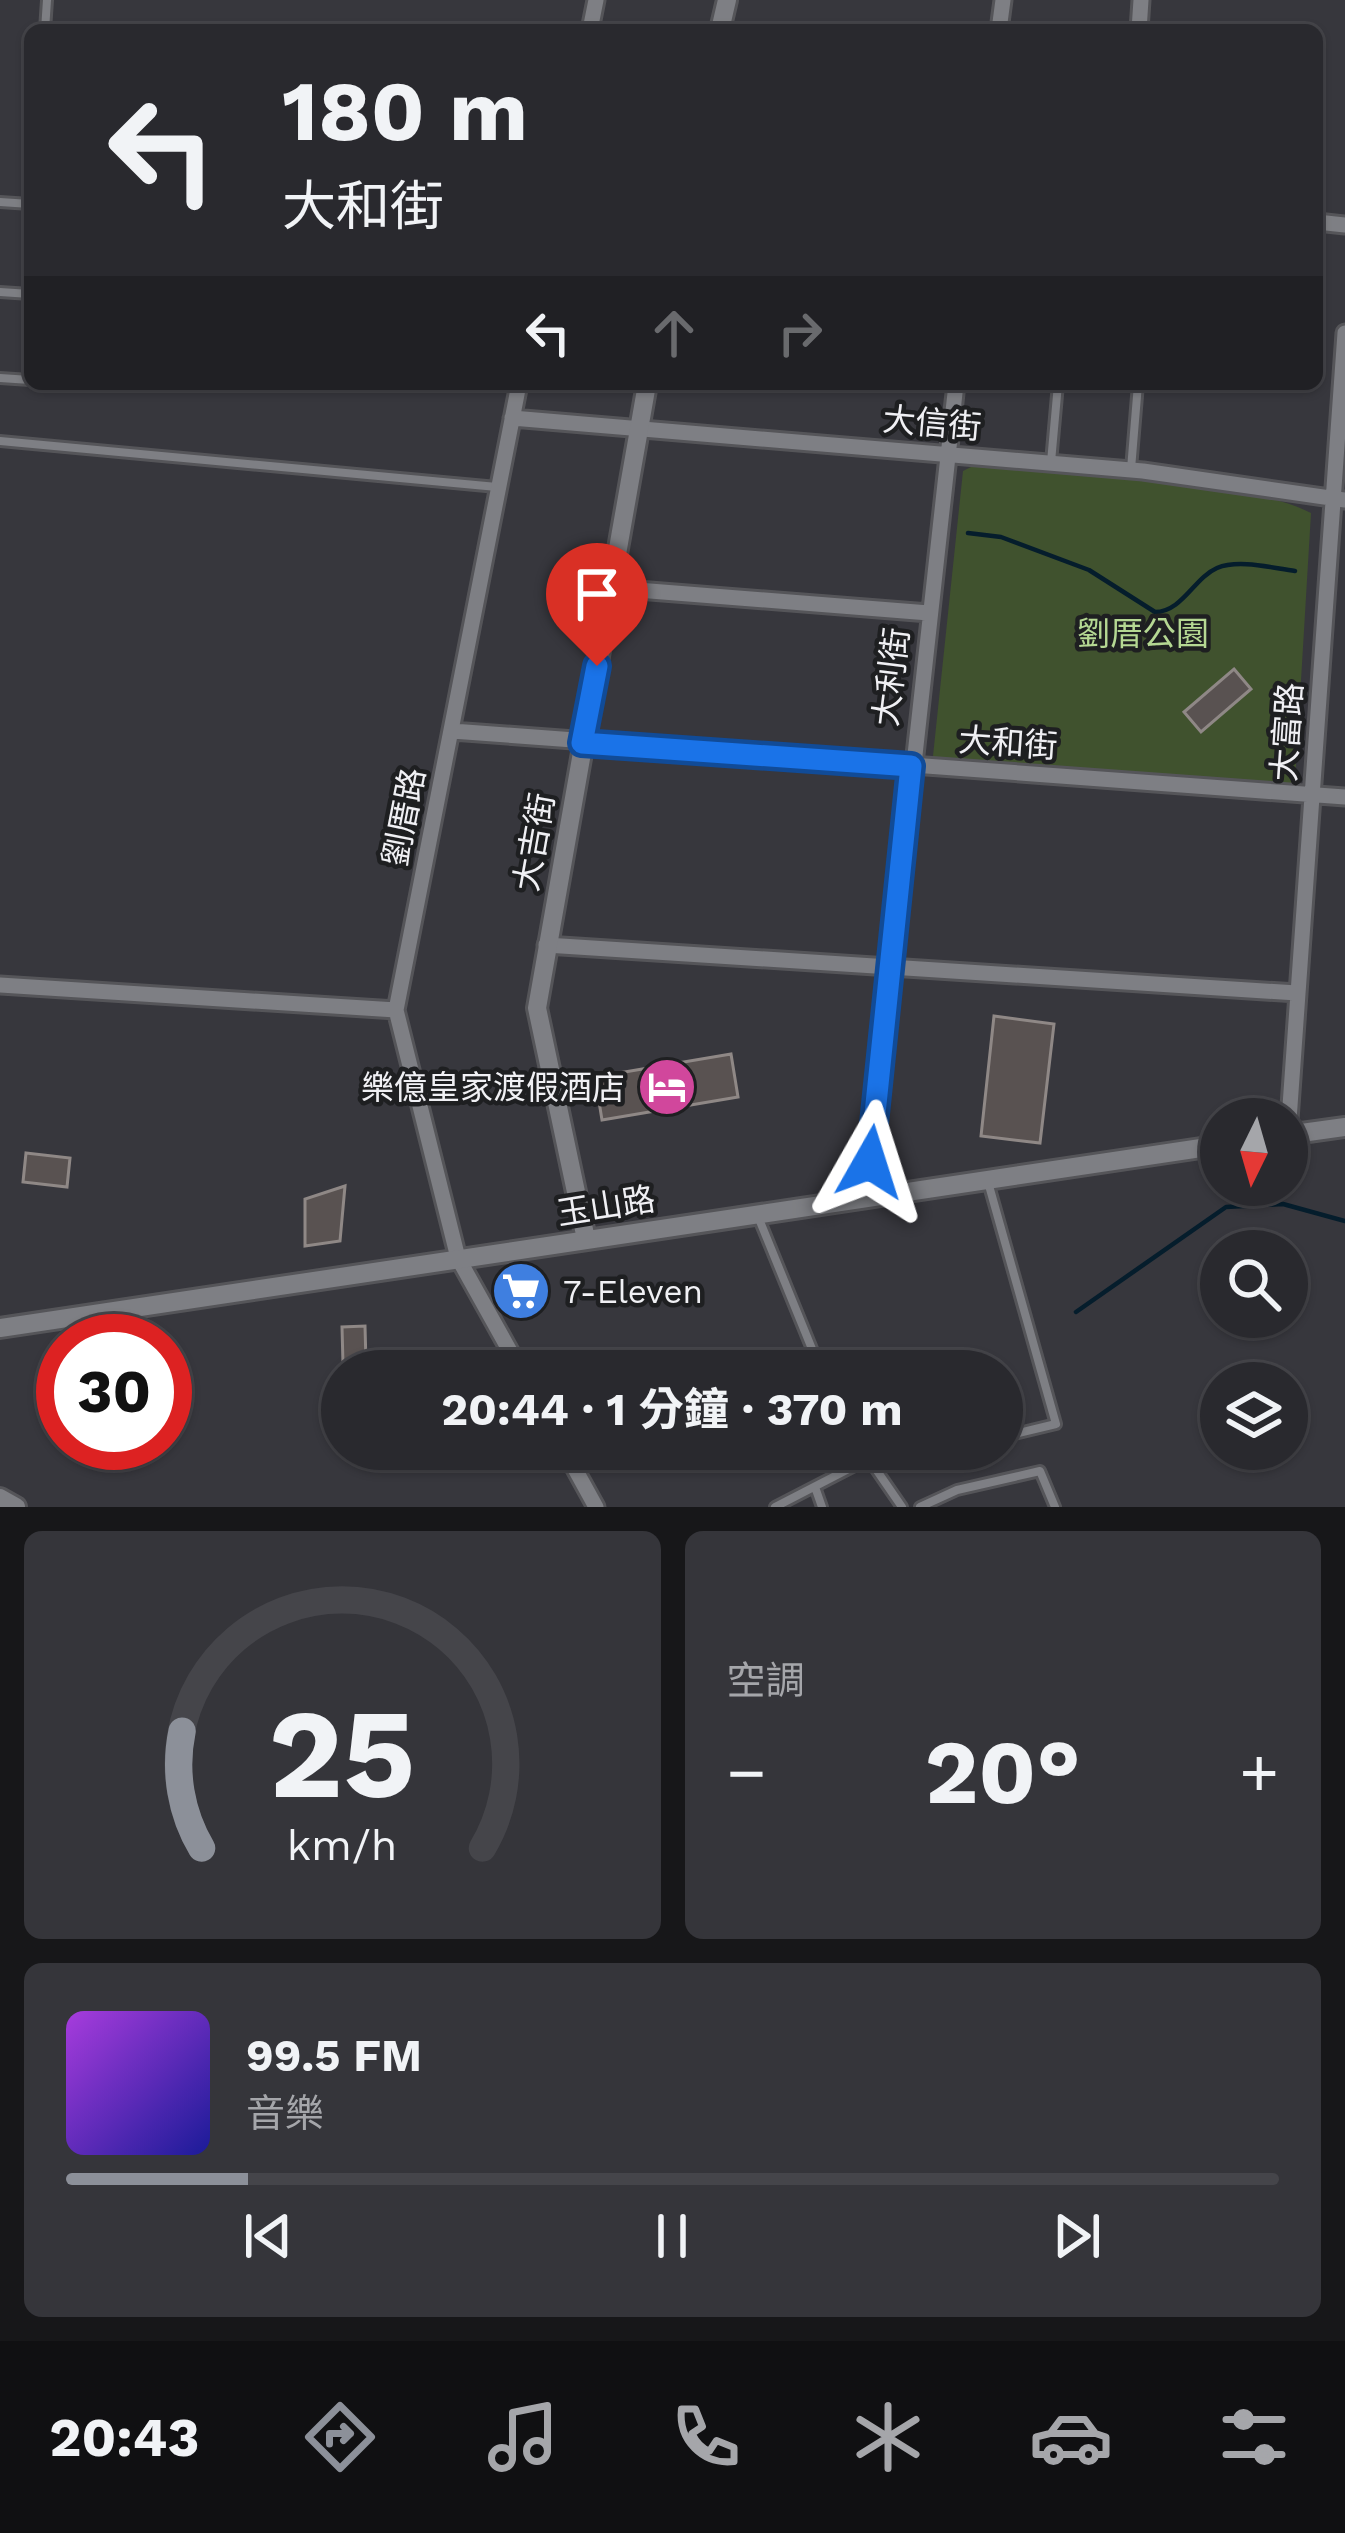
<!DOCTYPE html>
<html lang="zh-TW">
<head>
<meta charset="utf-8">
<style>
  :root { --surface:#29292e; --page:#35353a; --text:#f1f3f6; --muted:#a5a6aa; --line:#45454a; --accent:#8c9099 }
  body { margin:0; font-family:"Work Sans","Noto Sans TC",sans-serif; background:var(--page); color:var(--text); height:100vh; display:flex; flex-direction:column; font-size:45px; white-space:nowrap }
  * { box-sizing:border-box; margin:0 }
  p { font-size:39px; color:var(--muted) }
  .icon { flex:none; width:66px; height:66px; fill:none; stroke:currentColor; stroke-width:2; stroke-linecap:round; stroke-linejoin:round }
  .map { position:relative; height:1507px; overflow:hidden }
  .details { display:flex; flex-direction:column; gap:24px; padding:24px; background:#171719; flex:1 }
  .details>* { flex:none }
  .banner { position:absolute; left:24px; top:24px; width:1299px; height:366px; border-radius:18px; box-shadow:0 3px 9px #0004,0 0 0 3px var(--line); background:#29292e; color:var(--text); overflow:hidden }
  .needle { width:78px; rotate:185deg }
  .tools { position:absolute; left:1200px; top:1098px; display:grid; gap:24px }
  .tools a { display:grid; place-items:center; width:108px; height:108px; border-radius:50%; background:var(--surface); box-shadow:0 3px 9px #0004,0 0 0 3px var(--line); font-size:60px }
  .speed { position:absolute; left:36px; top:1314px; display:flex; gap:24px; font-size:60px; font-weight:700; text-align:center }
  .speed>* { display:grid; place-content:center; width:156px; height:156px; border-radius:50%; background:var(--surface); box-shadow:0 3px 9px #0004,0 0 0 3px var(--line); line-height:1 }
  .speed .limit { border:18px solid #d22; background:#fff; color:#111 }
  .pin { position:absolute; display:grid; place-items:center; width:102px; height:102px; color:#fff; margin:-123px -51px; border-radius:50% 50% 50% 0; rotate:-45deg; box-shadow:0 0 12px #0007 }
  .pin .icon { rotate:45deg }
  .me { position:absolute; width:132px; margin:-66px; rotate:6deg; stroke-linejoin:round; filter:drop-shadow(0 0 9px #0008) }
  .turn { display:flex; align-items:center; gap:42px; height:252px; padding:0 60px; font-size:54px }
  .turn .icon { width:156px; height:156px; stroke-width:2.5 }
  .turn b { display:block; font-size:84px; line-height:102px }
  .lanes { display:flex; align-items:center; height:114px; padding:0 60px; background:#0003; justify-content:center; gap:60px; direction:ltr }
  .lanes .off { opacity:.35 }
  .big { font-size:90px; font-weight:700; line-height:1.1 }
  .details .widget { flex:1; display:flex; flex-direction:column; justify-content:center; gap:18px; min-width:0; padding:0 42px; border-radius:18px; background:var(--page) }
  .details .dial { align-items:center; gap:0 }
  .dial svg { height:312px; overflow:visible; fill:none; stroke:var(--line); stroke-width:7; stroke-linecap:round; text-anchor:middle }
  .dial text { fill:var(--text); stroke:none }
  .song { display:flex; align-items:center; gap:36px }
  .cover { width:144px; height:144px; border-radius:18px; background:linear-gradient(135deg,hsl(280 70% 55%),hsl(240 70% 35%)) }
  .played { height:12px; border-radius:6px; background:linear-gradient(90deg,var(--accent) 15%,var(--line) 15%) }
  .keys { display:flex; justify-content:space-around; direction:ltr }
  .heat { display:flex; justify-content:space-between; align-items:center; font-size:66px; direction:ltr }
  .details .tiles { flex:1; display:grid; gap:24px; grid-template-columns:1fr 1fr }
  .widget:last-child { grid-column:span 2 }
  .trip { position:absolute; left:321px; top:1350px; width:702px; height:120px; border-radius:60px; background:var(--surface); box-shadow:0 3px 9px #0004,0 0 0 3px var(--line); font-weight:700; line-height:120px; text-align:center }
  .tabs { display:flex; height:192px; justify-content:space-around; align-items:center; background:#101012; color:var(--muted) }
  .tabs .icon { width:84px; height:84px }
  .tabs .on { color:var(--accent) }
  .tabs b { font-size:54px; color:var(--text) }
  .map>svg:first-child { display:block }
</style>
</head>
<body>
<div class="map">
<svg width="1345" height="1507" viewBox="0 0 1345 1507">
  <rect width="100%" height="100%" fill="#37373d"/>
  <path fill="#40522e" d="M973,466c81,8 272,13 338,47l-16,268 -9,12 -344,-26 -9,-11 30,-285z"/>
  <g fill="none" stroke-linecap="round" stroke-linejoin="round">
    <path stroke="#051d2c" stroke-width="4.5" d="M968,533l33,4 88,33 66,42c27,0 39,-34 62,-44 22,-9 55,0 78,3
      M1076,1312l150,-105 57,-3 62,17"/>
  </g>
  <path fill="#595251" stroke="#8f8886" stroke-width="3" d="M1234,669l17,20 -50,43 -17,-20z
    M994,1016l60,8 -14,119 -59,-7z
    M731,1054l7,43 -136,23 -7,-43z
    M26,1153l44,5 -3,29 -44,-5z
    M345,1186l-5,55 -35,5v-47z
    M365,1326l1,37 -23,1 -1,-37z"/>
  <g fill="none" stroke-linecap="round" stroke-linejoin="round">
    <defs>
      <path id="service" d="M45,30l2,-30
        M0,202l30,2
        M0,292l30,2
        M0,378l30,2
        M0,441l497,46
        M1051,462l7,-78
        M1131,469l7,-85
        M988,1182l68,242 -54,13
        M757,1214l64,157
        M862,1449l40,58
        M872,1466l76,-17
        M815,1487l7,20
        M775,1507l93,-48
        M920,1507l37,-17 83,-19 15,36"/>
      <path id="minor" d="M590,30l6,-30
        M999,30l4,-30
        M1139,30l2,-30
        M1317,222l28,3
        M519,384l-123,626 62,248 63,113
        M512,418l631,53 202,29
        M612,588l317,25
        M452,731l893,66
        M546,945l751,48
        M0,985l396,25
        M1288,1134l57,-801
        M872,1193l-2,-31 86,-778
        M564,1449l32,58"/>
      <path id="tertiary" d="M720,30l7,-30
        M1287,1135l58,-8
        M586,1239l-49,-231 110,-624
        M0,1328l1221,-183
        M0,1498l16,9"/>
    </defs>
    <use href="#service" stroke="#555559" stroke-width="14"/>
    <use href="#minor" stroke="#555559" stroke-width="21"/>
    <use href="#tertiary" stroke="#555559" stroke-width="24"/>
    <use href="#service" stroke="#7e7f84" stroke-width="8"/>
    <use href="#minor" stroke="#7e7f84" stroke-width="15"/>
    <use href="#tertiary" stroke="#7e7f84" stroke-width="18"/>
  </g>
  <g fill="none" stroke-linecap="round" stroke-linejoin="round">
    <defs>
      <path id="route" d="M597,666l-15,77 329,23 -41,396"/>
    </defs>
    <use href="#route" stroke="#114b97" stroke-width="30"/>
    <use href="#route" stroke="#1a73e8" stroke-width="21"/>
  </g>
  <defs>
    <symbol id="hotel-disc" viewBox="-11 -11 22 22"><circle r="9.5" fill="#d1479c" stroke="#1e1f21"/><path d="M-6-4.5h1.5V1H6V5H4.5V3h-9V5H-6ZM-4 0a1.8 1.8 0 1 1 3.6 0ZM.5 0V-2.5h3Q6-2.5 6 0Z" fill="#fff"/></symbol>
    <symbol id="supermarket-disc" viewBox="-11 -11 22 22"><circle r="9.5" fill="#3f7fe0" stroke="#1e1f21"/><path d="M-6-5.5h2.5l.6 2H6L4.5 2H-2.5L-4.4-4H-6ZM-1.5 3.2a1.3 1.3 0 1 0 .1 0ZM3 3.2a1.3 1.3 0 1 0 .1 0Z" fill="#fff"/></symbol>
  </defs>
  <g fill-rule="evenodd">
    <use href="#hotel-disc" x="634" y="1054" width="66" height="66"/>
    <use href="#supermarket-disc" x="488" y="1258" width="66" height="66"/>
  </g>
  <g text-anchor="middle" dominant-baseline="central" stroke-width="9" stroke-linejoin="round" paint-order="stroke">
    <g font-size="33" fill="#f0f0f4" stroke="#1e1f21">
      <text transform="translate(932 423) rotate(5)">大信街</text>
      <text transform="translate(891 677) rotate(-83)">大利街</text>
      <text transform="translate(1287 732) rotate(-86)">大富路</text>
      <text transform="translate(1008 743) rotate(4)">大和街</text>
      <text transform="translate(404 817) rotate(-79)">劉厝路</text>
      <text transform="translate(534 842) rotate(-80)">大吉街</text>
      <text transform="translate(606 1206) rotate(-9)">玉山路</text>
    </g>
    <g font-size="33" fill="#b5d893" stroke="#1e1f21">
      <text x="1143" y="633">劉厝公園</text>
    </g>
    <g font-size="33" fill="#f0f0f4" stroke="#1e1f21" text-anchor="end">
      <text x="625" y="1087">樂億皇家渡假酒店</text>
      <text x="563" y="1291" text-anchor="start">7-Eleven</text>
    </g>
  </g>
</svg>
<div class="tools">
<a><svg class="needle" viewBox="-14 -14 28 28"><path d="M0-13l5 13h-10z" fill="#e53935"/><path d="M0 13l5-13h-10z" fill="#a5a6aa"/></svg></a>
<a><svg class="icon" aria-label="search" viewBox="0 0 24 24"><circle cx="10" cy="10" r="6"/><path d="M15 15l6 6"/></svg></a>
<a><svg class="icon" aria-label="layers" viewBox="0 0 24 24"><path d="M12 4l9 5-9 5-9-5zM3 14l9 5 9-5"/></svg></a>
</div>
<div class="speed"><div class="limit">30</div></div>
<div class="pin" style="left:597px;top:666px;background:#d93025"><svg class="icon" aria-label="arrive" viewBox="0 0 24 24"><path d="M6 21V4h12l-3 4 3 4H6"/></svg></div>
<svg class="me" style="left:870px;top:1162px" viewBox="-20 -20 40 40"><path d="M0-17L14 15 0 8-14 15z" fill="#1a73e8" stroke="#fff" stroke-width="4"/></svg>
<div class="trip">20:44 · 1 分鐘 · 370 m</div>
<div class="banner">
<div class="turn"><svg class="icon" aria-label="left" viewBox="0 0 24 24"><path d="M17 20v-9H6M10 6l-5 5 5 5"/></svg><div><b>180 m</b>大和街</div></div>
<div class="lanes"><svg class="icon" aria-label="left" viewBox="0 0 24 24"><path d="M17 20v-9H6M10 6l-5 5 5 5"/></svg><svg class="icon off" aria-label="ahead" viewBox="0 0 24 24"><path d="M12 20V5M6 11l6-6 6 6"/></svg><svg class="icon off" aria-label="right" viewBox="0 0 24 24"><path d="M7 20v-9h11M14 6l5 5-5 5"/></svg></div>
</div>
</div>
<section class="details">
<div class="tiles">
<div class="widget dial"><svg viewBox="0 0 100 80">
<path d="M14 69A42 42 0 1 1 86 69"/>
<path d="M14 69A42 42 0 0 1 9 39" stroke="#8c9099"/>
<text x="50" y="56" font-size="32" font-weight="700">25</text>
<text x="50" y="72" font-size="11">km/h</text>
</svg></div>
<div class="widget"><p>空調</p>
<div class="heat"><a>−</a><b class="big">20°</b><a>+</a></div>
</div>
<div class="widget">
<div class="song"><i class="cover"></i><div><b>99.5 FM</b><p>音樂</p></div></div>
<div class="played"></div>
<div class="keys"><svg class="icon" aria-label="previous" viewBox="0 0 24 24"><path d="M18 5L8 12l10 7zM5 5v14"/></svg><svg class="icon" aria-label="pause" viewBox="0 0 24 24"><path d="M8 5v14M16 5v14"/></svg><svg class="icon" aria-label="next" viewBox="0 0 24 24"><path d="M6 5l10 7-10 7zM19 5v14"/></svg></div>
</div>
</div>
</section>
<nav class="tabs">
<b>20:43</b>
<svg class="icon on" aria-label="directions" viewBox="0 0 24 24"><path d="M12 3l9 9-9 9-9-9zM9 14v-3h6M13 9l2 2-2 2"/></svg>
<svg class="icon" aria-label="music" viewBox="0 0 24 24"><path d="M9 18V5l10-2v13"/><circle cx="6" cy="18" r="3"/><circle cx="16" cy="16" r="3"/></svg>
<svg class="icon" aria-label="phone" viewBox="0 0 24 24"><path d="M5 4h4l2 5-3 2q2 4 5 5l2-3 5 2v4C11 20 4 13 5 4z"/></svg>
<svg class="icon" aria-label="climate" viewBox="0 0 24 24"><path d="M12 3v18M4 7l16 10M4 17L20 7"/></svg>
<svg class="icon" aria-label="car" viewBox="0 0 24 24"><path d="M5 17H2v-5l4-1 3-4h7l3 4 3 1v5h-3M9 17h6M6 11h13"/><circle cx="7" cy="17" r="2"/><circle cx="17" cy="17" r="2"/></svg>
<svg class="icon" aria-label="filters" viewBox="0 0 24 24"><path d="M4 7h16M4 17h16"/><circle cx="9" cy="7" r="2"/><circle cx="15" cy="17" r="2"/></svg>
</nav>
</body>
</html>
